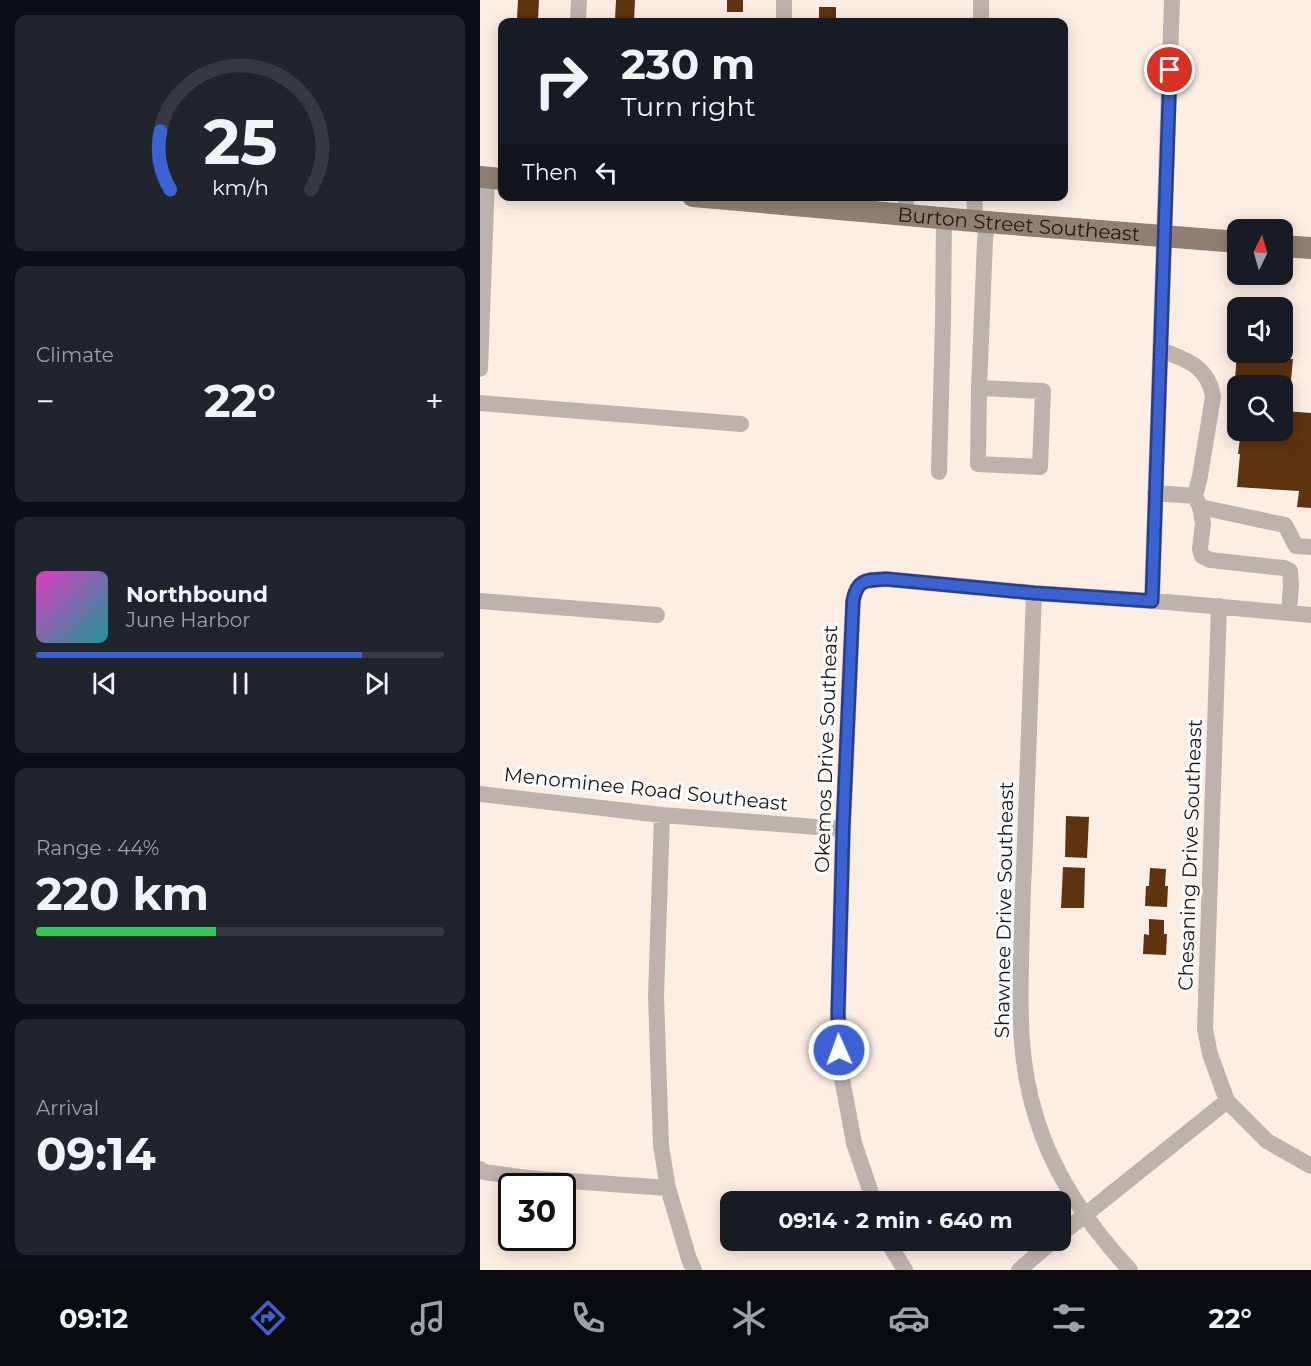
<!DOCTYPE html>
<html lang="en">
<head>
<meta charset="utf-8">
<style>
  :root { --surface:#171b24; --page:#20242c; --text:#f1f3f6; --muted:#9ea1a6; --line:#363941; --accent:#3c61d3 }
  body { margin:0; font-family:Montserrat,sans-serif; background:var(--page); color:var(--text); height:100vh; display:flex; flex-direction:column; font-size:22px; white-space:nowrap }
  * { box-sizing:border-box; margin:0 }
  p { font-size:20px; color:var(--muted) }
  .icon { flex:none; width:33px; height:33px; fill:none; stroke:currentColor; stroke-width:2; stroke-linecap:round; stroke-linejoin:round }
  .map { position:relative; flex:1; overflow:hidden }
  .panel { display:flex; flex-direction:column; gap:15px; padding:15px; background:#0d0f14; width:480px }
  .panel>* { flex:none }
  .top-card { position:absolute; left:18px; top:18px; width:570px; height:183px; border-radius:12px; box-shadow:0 3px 15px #0003; background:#171b24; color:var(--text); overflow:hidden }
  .needle { width:39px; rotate:5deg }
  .buttons { position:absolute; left:747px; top:219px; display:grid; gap:12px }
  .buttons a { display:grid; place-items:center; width:66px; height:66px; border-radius:12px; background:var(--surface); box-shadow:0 3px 15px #0003; font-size:30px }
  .speed { position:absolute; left:18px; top:1173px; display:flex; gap:12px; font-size:30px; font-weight:700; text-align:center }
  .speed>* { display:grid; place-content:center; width:78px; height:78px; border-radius:50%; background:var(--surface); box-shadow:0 3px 15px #0003; line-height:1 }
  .speed .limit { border:3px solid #111; border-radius:9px; background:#fff; color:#111 }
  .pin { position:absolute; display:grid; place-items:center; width:51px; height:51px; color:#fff; margin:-26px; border:3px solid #fff; border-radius:50%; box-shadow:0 2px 6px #0007 }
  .me { position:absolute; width:66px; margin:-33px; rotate:358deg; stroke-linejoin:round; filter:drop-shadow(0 0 4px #0008) }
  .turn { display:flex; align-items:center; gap:21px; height:126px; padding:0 24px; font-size:27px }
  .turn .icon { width:78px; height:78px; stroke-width:2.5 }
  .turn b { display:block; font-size:42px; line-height:51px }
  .then { display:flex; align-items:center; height:57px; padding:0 24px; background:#0003; gap:12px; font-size:22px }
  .big { font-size:45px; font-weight:700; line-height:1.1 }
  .panel .tile { flex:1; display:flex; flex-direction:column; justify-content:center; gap:9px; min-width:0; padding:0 21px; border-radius:12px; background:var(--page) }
  .panel .dial { align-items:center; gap:0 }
  .dial svg { height:156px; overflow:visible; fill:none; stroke:var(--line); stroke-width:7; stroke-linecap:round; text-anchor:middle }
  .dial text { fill:var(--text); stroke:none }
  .song { display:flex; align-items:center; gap:18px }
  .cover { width:72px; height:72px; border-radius:9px; background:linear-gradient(135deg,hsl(310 70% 55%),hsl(180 70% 35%)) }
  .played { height:6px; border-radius:3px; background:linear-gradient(90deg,var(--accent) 80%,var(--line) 80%) }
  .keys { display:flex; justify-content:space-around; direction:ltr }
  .heat { display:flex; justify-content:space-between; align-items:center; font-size:33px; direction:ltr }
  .charge { height:9px; border-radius:4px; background:linear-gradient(90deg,#34c759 44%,var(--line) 0) }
  .trip { position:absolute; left:240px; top:1191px; width:351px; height:60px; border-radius:12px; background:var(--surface); box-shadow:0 3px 15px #0003; font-weight:700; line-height:60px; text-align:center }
  .menu { display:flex; height:96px; justify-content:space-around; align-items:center; background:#090b0e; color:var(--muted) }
  .menu .icon { width:42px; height:42px }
  .menu .selected { color:var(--accent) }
  .menu b { font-size:27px; color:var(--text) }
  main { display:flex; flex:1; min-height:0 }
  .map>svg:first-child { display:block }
</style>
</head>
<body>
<main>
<section class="panel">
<div class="tile dial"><svg viewBox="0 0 100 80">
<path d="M14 69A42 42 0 1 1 86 69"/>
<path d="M14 69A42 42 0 0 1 9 39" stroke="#3c61d3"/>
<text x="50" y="56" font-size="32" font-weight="700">25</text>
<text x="50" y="72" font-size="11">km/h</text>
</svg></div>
<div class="tile"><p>Climate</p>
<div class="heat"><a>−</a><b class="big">22°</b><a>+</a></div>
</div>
<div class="tile">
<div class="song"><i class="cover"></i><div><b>Northbound</b><p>June Harbor</p></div></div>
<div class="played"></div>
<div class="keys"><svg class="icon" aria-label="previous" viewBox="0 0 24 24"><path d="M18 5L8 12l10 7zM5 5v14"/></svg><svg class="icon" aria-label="pause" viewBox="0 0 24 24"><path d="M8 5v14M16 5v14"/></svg><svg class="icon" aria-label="next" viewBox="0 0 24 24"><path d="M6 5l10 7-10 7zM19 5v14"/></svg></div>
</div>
<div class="tile"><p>Range · 44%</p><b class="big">220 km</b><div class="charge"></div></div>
<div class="tile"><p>Arrival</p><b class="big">09:14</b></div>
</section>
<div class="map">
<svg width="831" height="1270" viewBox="0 0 831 1270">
  <rect width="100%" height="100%" fill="#fdeee4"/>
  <path fill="#5d3310" d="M38,0h21l-1,19 -21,-1z
    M136,0h19l-1,20 -19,-1z
    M247,0h16v12h-16z
    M339,7h17v15h-17z
    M757,352h32l-1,5 25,2 -4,42 -7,-1v-14h-44v9h-4z
    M805,411l26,2v95l-14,-1 2,-16 -62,-4 3,-33h-2l2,-16h-2v-8h44v-17h3z
    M586,816l23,1 -2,41 -22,-1z
    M583,867l22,1 -1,40h-23z
    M670,868l16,1 -1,17h3l-1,21 -22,-1 1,-20h3z
    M669,919l15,1v14h3l-1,21 -23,-1 1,-20 5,1z"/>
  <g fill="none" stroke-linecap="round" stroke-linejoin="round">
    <path stroke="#beb3ac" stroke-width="16" d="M98,22l1,-22
      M304,22v-22
      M501,22v-22
      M424,215l3,-19
      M494,221l1,-25
      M680,350c26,9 49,17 53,47l-13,79 -5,20 5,11 85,18 11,21 15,1
      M0,369l7,-191
      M499,388l-1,76 62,3 3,-76 -64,-3 6,-147 2,-19
      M0,403l261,21
      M459,472l4,-151 1,-102
      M675,493l40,3
      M720,507l3,16 -3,26 2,7 8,4 74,8 6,3 1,14 -2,28
      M554,593c-4,92 -7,184 -10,276 -2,31 -2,61 -3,91 -1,56 -2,102 15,157 17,57 54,110 94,153
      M0,601l177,14
      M672,601l20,-601
      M739,606l-14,423 5,25 17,47 40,40 44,25
      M0,794l182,21 181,14
      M182,815l-6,181 5,150 7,42 21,71 5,11
      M0,1169l4,3 43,6 141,10
      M394,1202l-20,-59 -14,-75 -2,-55 5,-184 10,-228c4,-22 13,-21 33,-22l148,14 133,9 144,13
      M580,1235l167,-134
      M409,1240l3,9 13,21
      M539,1270l35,-30"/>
    <g stroke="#927f72" stroke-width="22">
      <path d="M0,177l22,2"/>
      <path id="s1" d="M213,196l281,25 264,21"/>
      <path d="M802,246l29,2"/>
    </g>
  </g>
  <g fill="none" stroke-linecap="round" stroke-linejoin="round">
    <defs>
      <path id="route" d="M359,1050l-1,-37 5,-184 10,-228c4,-22 13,-21 33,-22l148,14 118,8 18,-531"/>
    </defs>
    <use href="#route" stroke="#273f89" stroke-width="15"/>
    <use href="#route" stroke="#3c61d3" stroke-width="10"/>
  </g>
  <g text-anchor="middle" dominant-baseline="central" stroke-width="6" stroke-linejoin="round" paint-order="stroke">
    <g font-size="20" fill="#201812" stroke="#fefefe">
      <text stroke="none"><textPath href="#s1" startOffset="327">Burton Street Southeast</textPath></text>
      <text transform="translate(346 749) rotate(-88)">Okemos Drive Southeast</text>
      <text transform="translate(166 789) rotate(6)">Menominee Road Southeast</text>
      <text transform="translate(710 855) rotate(-88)">Chesaning Drive Southeast</text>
      <text transform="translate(524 910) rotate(-89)">Shawnee Drive Southeast</text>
    </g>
  </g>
</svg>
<div class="buttons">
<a><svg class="needle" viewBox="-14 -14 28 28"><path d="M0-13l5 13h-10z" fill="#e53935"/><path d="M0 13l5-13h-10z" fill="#9ea1a6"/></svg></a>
<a><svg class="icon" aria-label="sound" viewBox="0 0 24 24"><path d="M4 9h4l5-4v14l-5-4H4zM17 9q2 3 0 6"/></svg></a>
<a><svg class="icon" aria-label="search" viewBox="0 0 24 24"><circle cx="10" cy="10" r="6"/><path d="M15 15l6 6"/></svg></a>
</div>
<div class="speed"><div class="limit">30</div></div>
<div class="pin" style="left:690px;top:70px;background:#d93025"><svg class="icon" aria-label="arrive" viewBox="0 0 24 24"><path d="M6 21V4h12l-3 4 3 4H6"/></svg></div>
<svg class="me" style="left:359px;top:1050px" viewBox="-20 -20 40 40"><circle r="17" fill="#3c61d3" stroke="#fff" stroke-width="3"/><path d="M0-11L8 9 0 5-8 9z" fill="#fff"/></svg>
<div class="trip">09:14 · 2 min · 640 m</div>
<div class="top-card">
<div class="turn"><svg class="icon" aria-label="right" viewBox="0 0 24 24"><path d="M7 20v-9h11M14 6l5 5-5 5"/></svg><div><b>230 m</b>Turn right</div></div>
<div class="then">Then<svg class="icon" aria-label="left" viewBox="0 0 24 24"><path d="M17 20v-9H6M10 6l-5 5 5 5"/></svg></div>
</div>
</div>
</main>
<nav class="menu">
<b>09:12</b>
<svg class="icon selected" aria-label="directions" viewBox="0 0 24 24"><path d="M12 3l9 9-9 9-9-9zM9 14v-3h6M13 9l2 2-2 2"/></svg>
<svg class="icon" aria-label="music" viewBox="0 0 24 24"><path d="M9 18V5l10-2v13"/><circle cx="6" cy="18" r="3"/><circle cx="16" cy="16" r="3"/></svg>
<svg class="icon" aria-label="phone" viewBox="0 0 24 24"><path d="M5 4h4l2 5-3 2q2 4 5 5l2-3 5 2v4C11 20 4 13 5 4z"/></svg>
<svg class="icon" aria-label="climate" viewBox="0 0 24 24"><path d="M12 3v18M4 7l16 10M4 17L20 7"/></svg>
<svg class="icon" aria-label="car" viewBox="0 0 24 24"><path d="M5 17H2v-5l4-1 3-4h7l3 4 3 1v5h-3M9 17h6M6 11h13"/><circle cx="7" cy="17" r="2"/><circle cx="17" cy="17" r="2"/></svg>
<svg class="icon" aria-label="filters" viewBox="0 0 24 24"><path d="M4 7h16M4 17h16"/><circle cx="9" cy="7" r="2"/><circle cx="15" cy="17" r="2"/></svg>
<b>22°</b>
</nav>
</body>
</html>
